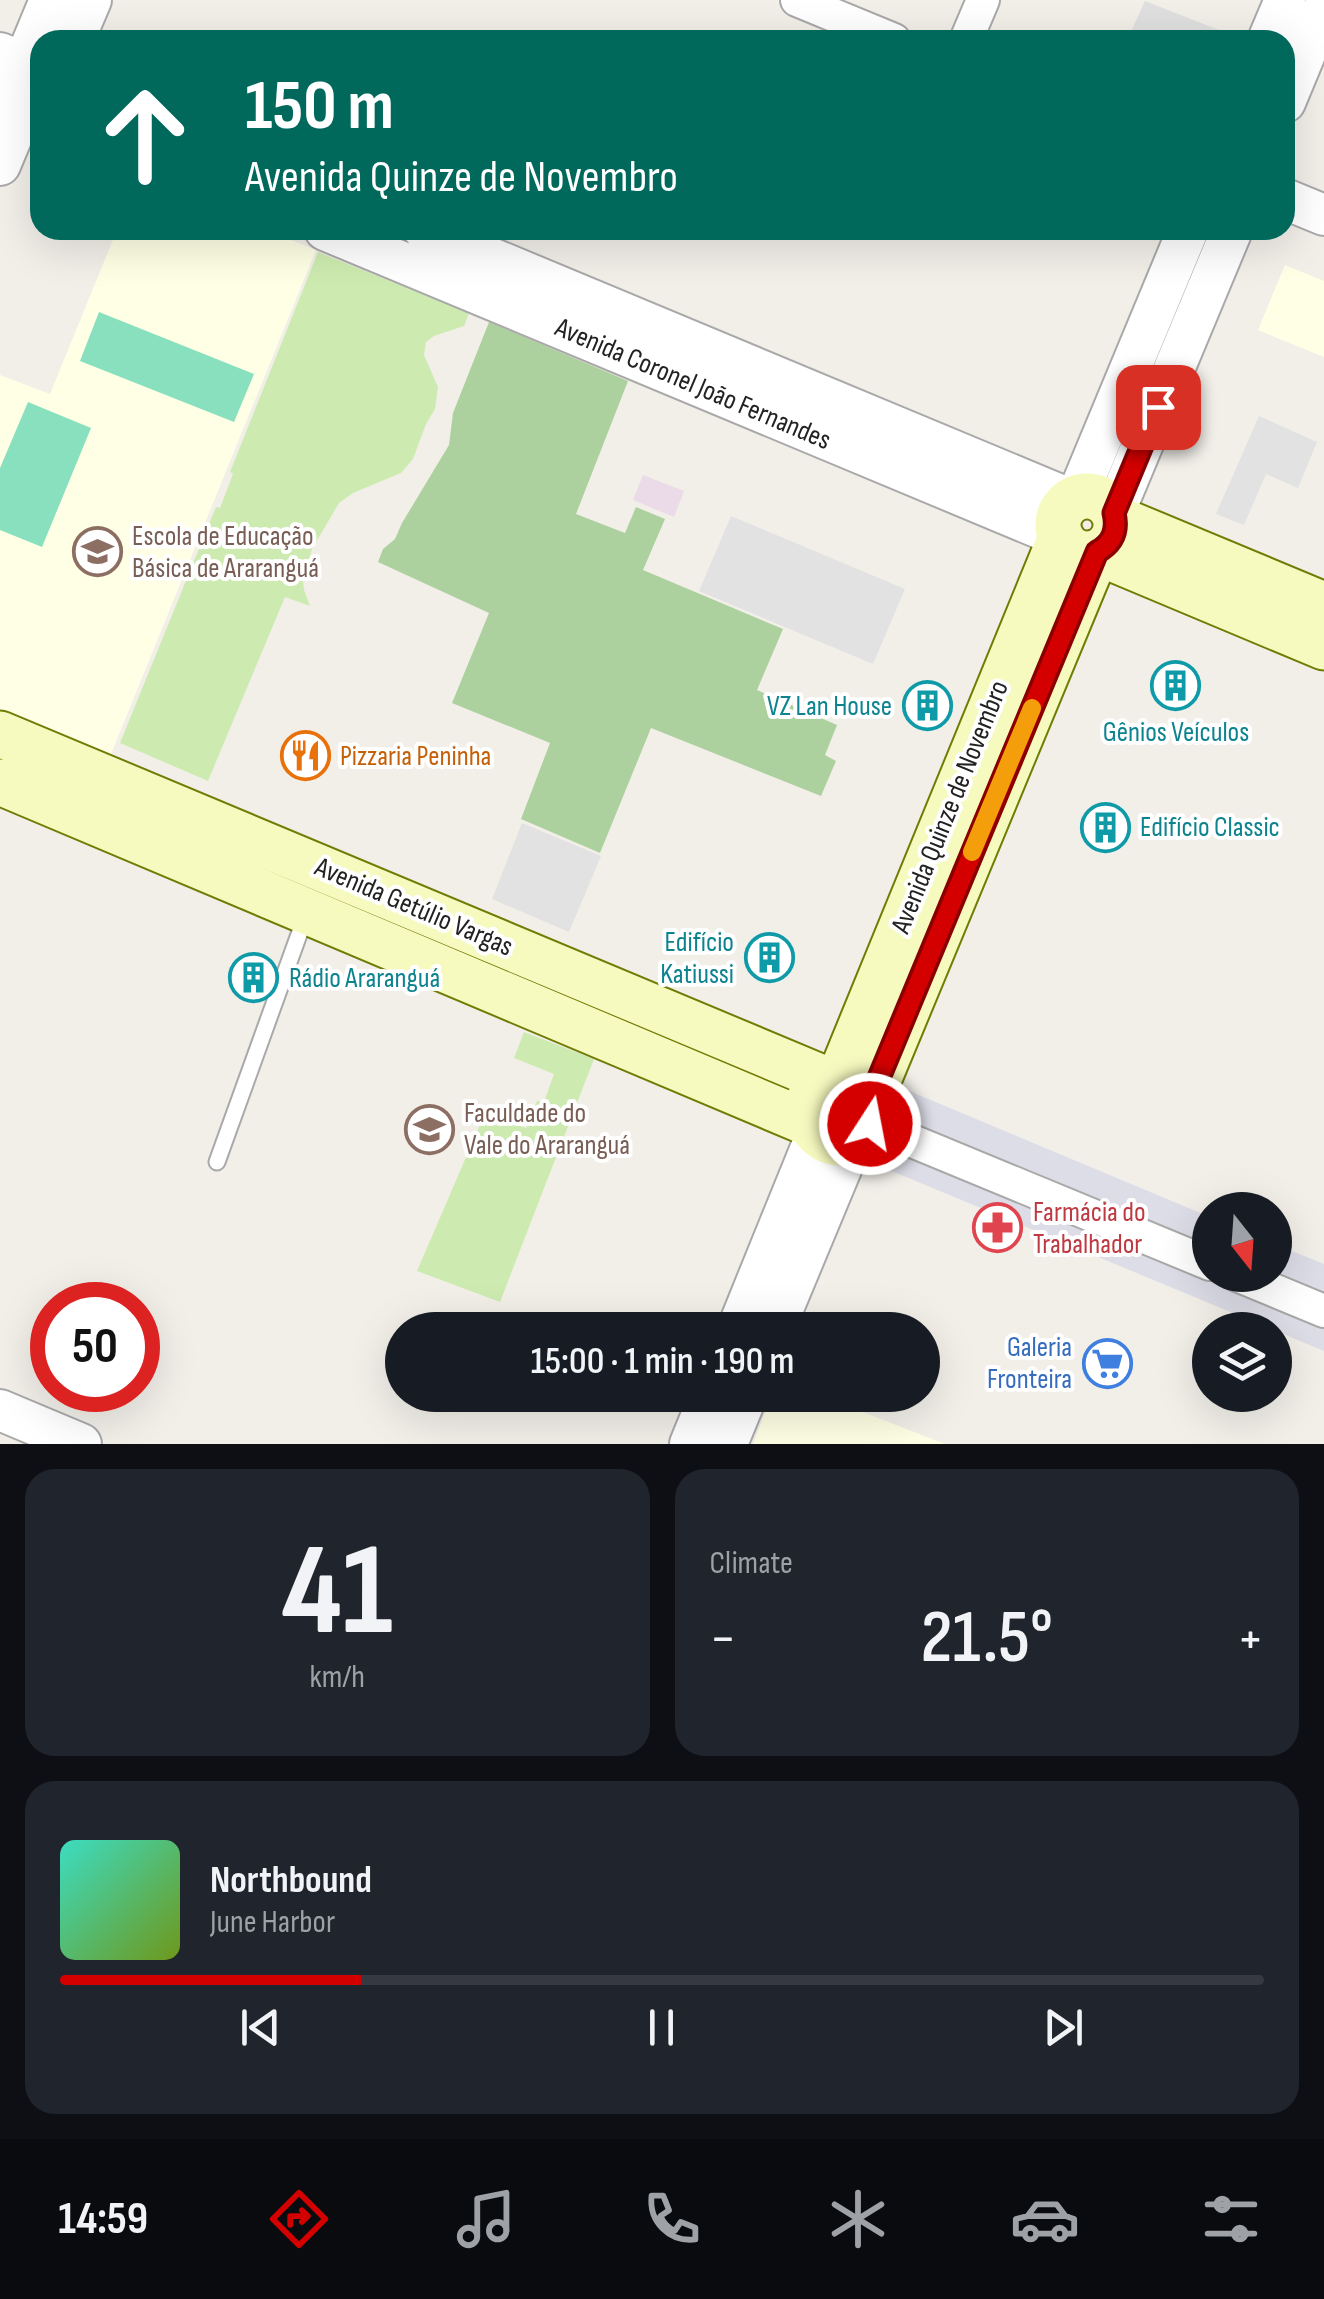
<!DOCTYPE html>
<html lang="en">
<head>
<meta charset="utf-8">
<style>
  :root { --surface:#171b24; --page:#20242c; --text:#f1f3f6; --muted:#9ea1a6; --line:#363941; --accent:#d40000 }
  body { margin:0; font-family:"Sofia Sans Condensed",sans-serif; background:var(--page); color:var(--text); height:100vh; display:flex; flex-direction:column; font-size:38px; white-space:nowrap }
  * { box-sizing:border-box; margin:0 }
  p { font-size:32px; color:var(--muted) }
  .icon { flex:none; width:55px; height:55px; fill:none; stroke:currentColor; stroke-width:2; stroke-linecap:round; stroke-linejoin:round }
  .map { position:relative; height:1444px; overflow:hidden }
  .side { display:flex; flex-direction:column; gap:25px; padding:25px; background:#0d0f14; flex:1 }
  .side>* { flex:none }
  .top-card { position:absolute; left:30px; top:30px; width:1265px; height:210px; border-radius:30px; box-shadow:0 10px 40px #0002; background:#00695c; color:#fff; overflow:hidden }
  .needle { width:65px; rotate:163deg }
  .tools { position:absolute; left:1192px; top:1192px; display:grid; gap:20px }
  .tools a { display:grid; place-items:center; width:100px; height:100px; border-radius:50%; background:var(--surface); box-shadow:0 10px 40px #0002; font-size:50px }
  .speed { position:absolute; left:30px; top:1282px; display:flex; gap:20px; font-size:50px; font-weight:700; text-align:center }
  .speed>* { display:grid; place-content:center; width:130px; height:130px; border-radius:50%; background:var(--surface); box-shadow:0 10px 40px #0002; line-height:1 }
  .speed .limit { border:15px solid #d22; background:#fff; color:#111 }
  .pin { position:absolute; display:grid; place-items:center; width:85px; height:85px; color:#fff; margin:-42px; border-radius:20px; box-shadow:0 5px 15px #0006 }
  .me { position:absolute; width:110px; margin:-55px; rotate:11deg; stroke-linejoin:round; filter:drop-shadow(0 0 8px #0008) }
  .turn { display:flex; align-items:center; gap:35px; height:210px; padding:0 50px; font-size:45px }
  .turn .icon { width:130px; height:130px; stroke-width:2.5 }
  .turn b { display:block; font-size:70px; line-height:85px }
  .big { font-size:75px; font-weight:600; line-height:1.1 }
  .side .card { flex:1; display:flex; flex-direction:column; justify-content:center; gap:15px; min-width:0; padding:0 35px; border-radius:30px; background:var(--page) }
  .side .dial { align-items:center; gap:0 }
  .dial b { font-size:130px; line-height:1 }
  .song { display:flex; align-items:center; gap:30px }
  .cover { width:120px; height:120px; border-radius:15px; background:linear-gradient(135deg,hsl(170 70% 55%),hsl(80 70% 35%)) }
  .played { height:10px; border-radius:5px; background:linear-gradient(90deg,var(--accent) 25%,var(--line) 25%) }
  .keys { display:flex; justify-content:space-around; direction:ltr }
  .heat { display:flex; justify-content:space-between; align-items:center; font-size:55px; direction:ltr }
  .side .tiles { flex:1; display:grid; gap:25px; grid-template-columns:1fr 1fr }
  .card:last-child { grid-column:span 2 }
  .trip { position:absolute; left:385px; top:1312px; width:555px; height:100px; border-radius:50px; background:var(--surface); box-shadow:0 10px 40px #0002; font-weight:600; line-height:100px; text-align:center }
  .tab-bar { display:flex; height:160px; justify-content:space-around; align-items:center; background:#090b0e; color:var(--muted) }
  .tab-bar .icon { width:70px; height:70px }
  .tab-bar .current { color:var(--accent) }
  .tab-bar b { font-size:45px; color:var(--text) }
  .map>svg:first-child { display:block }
</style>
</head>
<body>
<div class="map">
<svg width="1324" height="1444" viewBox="0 0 1324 1444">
  <rect width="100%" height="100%" fill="#f2efe9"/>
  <path fill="#e0dfdf" d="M1145,1l97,38 -115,1z"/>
  <path fill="#ebdbe8" d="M643,475l41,16 -10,26 -41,-17z"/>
  <path fill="#ffffe5" d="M117,230h149l50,20 -205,504 -111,-44v-335l50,19z
    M1285,265l39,16v76l-66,-27z
    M772,1395h47l126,49h-192z"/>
  <path fill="#cdebb0" d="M318,252l151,61 -5,13 -30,10 -8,6 -2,13 14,32 -3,22 -9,15 -13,35 -12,14 -48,20 -14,10 -27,46 -9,31 1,10 6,16 -25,-9 -77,184 -88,-38 96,-236 4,1 13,-34 -3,-2z
    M524,1032l70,27 -94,243 -83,-31 68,-158 41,15 11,-27 7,1 10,-28 -40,-16z"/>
  <path fill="#add19e" d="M489,322l139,59 -52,133 49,19 11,-26 29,12 -22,51 140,59 -26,61 80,35 -12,30 11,6 -15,35 -170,-68 -51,125 -79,-34 29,-76 -98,-40 37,-90 -111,-51 5,-13 12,-10 7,-16 47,-78 4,-32z"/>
  <path fill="#88e0be" d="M99,312l155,62 -20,48 -154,-61z
    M28,402l63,26 -49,119 -42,-17v-62z"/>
  <path fill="#e2e2e2" d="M1259,416l58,26 -19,46 -32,-14 -22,51 -28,-11z
    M731,516l174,73 -32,75 -174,-73z
    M522,823l79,33 -32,76 -77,-33z"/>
  <path fill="#dddde8" d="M902,1088l308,129v58h65v-31l49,20v87l-454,-189z"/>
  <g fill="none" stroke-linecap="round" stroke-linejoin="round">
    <defs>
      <path id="service" d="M217,1162l89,-247"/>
      <path id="minor" d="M797,0l97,40
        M966,40l17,-40
        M871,1124l339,140
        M1237,1275l87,36"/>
      <path id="tertiary" d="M74,40l17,-40
        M1268,40l17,-40
        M0,53l24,10 26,-63
        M40,62c-40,-4 -40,52 0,50
        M1285,102l39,-94
        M0,165l23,-55
        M1285,199l39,16
        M325,230l736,307
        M424,230l648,270
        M1077,497l111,-267
        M1114,513l118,-283
        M737,1330l80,-197
        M774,1330l79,-190
        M0,1410l81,34
        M690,1444l20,-49
        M727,1444l20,-49"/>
      <path id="secondary" d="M1058 525a29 29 0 1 1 58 0a29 29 0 1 1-58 0Z
        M1115,518l209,87
        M0,734l827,346
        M0,782l811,342
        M840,1077l221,-540
        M808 1110a33 33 0 1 1 66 0a33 33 0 1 1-66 0Z
        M871,1097l226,-545 227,95"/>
    </defs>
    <use href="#service" stroke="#a9a9a9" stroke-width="19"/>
    <use href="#minor" stroke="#a9a9a9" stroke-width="36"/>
    <use href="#tertiary" stroke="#a9a9a9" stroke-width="44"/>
    <use href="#secondary" stroke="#707d05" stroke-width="49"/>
    <use href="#service" stroke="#fff" stroke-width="15"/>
    <use href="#minor" stroke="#fff" stroke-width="32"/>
    <use href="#tertiary" stroke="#fff" stroke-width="40"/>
    <use href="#secondary" stroke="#f7fabf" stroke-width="45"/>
  </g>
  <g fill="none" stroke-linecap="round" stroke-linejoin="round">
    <defs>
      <path id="route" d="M870,1124l3,-18 -2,-9 226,-545c16,-9 21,-22 17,-39l44,-106"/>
    </defs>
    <use href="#route" stroke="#8a0000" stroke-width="25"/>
    <use href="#route" stroke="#d40000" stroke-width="18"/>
    <path stroke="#f59e0b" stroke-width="18" d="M972,852l60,-144"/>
  </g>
  <defs>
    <symbol id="school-ring" viewBox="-11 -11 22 22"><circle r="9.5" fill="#fff" stroke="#8d6e63" stroke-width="1.5"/><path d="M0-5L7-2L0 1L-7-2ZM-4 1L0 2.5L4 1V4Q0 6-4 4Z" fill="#8d6e63"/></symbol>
    <symbol id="building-ring" viewBox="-11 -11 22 22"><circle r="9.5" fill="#fff" stroke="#0f9aa8" stroke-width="1.5"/><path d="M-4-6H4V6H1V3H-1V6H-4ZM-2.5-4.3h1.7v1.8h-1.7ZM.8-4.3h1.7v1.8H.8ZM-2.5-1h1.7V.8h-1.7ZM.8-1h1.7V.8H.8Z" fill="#0f9aa8"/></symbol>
    <symbol id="restaurant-ring" viewBox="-11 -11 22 22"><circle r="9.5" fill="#fff" stroke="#e8710a" stroke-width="1.5"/><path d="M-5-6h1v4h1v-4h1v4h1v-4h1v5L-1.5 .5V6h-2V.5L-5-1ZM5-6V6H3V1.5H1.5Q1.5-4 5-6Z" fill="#e8710a"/></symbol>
    <symbol id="university-ring" viewBox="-11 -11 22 22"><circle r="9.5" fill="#fff" stroke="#8d6e63" stroke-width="1.5"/><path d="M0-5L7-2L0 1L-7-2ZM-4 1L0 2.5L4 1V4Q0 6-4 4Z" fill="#8d6e63"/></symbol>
    <symbol id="pharmacy-ring" viewBox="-11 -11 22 22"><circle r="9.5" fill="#fff" stroke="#e0444e" stroke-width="1.5"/><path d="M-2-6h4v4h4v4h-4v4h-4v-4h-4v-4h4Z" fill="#e0444e"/></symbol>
    <symbol id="supermarket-ring" viewBox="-11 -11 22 22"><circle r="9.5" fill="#fff" stroke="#3f7fe0" stroke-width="1.5"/><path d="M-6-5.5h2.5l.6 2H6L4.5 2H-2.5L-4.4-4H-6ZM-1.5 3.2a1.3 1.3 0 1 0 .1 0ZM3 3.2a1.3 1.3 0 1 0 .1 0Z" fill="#3f7fe0"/></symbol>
  </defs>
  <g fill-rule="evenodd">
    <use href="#school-ring" x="70" y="524" width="55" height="55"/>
    <use href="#building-ring" x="1148" y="658" width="55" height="55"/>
    <use href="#building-ring" x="900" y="678" width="55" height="55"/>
    <use href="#restaurant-ring" x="278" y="728" width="55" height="55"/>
    <use href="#building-ring" x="1078" y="800" width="55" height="55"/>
    <use href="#building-ring" x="742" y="930" width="55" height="55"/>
    <use href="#building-ring" x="226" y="950" width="55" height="55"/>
    <use href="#university-ring" x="402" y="1102" width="55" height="55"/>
    <use href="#pharmacy-ring" x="970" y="1200" width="55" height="55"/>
    <use href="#supermarket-ring" x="1080" y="1336" width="55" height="55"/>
  </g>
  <g text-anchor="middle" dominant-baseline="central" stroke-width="8" stroke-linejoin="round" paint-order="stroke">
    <g font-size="28" fill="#222" stroke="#fff">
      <text transform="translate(693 384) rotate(23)">Avenida Coronel João Fernandes</text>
      <text transform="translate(950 807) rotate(-68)">Avenida Quinze de Novembro</text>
      <text transform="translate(414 907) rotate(23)">Avenida Getúlio Vargas</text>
    </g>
    <g font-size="28" fill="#785e54" stroke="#fff" text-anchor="start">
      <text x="132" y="536">Escola de Educação<tspan x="132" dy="32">Básica de Araranguá</tspan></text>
      <text x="464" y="1113">Faculdade do<tspan x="464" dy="32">Vale do Araranguá</tspan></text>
    </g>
    <g font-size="28" fill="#0d838f" stroke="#fff" text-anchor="end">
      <text x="892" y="706">VZ Lan House</text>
      <text x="1176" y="732" text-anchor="middle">Gênios Veículos</text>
      <text x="1140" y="827" text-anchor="start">Edifício Classic</text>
      <text x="734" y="942">Edifício<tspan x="734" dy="32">Katiussi</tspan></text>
      <text x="289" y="978" text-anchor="start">Rádio Araranguá</text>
    </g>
    <g font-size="28" fill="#c56008" stroke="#fff" text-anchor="start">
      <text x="340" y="756">Pizzaria Peninha</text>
    </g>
    <g font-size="28" fill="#be3a42" stroke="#fff" text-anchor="start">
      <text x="1033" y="1212">Farmácia do<tspan x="1033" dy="32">Trabalhador</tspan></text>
    </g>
    <g font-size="28" fill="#366cbe" stroke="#fff" text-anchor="end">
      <text x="1072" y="1347">Galeria<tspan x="1072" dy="32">Fronteira</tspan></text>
    </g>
  </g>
</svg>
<div class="tools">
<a><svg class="needle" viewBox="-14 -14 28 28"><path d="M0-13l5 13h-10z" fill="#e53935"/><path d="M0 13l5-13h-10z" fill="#9ea1a6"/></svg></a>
<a><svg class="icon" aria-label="layers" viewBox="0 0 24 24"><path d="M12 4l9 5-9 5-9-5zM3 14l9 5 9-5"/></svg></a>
</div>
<div class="speed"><div class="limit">50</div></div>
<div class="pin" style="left:1158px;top:407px;background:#d93025"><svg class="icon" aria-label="arrive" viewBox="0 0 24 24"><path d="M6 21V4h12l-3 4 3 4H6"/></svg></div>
<svg class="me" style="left:870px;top:1124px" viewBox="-20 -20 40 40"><circle r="17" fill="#d40000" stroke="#fff" stroke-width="3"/><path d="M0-11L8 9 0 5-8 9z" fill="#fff"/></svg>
<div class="trip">15:00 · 1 min · 190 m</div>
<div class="top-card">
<div class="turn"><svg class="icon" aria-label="ahead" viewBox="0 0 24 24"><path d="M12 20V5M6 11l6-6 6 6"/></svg><div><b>150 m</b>Avenida Quinze de Novembro</div></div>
</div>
</div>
<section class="side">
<div class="tiles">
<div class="card dial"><b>41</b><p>km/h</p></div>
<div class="card"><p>Climate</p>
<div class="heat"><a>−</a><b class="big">21.5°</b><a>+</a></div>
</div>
<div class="card">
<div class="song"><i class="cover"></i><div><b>Northbound</b><p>June Harbor</p></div></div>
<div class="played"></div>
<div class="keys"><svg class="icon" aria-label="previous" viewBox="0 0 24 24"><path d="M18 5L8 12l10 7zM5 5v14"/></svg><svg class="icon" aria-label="pause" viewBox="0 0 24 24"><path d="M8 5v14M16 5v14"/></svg><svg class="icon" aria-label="next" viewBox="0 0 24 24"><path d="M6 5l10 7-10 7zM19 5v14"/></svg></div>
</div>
</div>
</section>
<nav class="tab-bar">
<b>14:59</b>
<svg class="icon current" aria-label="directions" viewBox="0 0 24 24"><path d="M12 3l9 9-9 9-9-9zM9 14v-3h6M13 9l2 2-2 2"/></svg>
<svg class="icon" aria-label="music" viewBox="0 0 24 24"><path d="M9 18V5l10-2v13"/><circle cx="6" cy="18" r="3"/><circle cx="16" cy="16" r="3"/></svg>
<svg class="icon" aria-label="phone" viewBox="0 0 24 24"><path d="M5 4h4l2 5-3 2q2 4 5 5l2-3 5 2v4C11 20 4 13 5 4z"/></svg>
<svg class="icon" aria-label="climate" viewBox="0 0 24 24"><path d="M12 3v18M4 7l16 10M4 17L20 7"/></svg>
<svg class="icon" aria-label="car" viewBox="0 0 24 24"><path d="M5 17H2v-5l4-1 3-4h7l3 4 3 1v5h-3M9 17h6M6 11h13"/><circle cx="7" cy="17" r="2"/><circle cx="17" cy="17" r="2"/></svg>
<svg class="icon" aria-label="filters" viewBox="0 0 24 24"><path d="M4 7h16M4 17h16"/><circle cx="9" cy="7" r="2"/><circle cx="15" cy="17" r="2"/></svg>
</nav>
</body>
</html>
